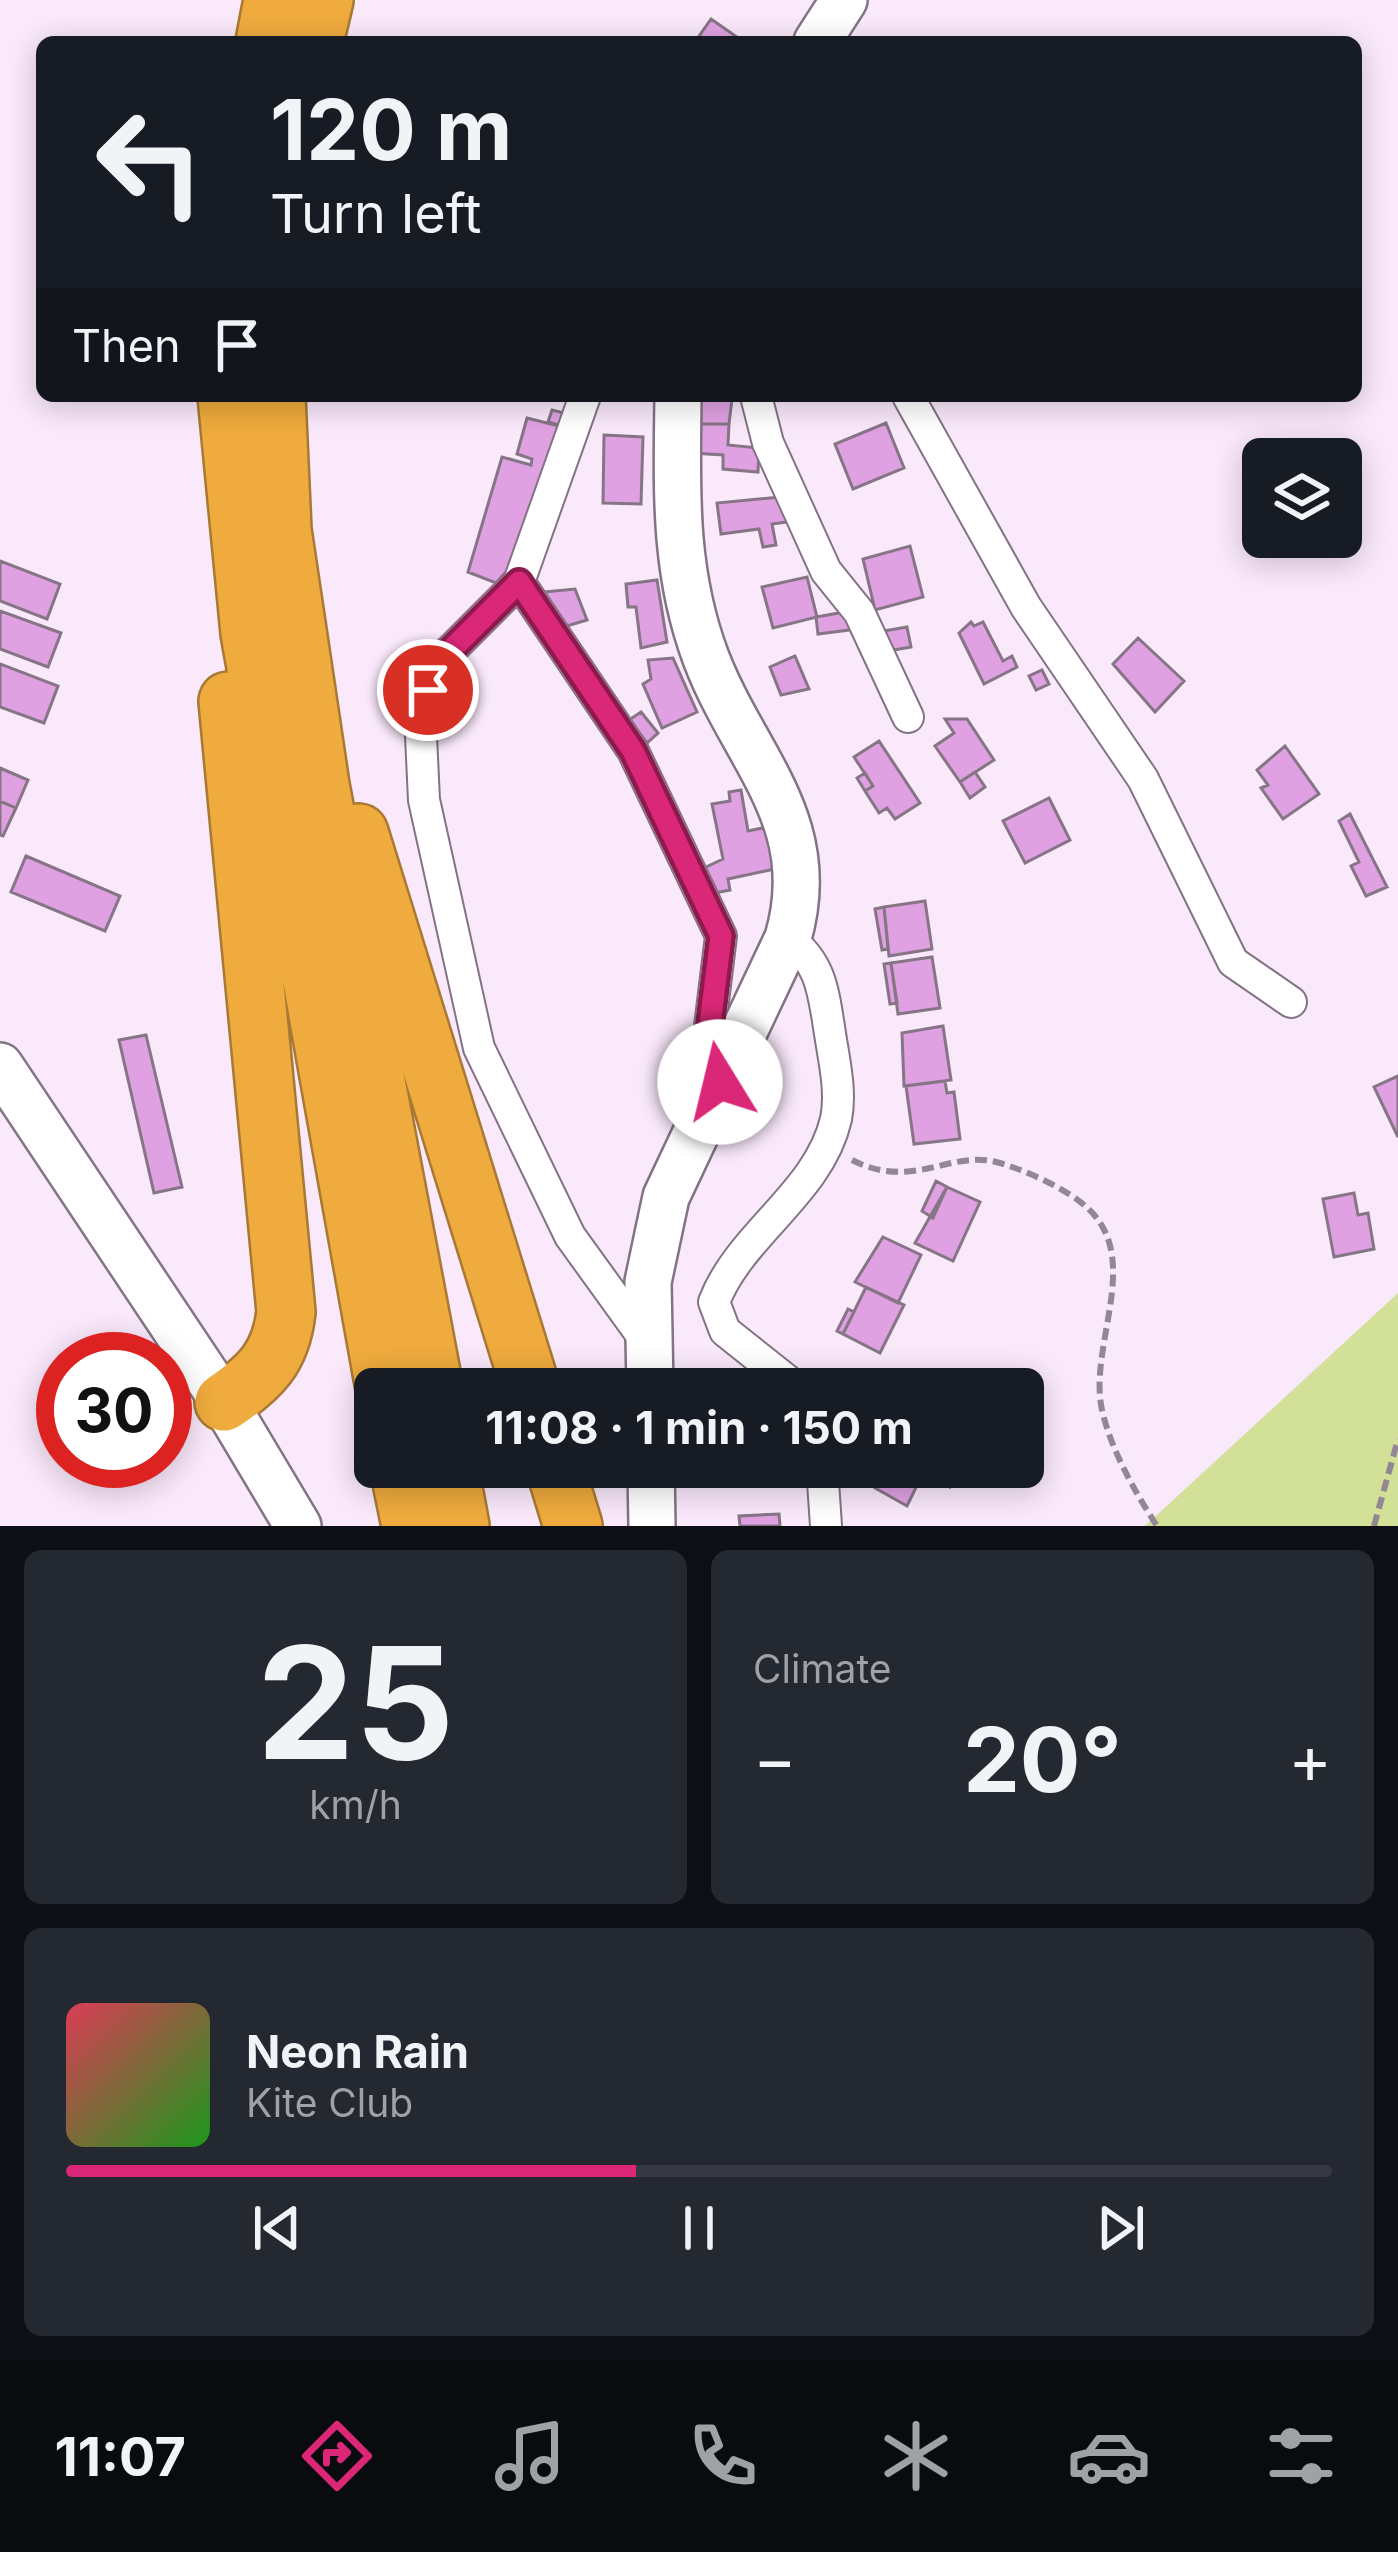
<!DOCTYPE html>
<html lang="en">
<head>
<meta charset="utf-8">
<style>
  :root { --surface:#171b24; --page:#242831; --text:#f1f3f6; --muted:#9ea1a6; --line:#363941; --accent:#db2777 }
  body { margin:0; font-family:Inter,sans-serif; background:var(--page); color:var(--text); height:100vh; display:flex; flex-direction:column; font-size:45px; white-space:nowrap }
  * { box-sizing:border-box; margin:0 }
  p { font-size:39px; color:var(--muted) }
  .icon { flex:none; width:66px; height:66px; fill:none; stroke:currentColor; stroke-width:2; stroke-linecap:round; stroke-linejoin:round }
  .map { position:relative; height:1526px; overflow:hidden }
  .drawer { display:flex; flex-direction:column; gap:24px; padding:24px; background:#0d0f14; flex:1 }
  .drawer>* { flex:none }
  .hud { position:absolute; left:36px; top:36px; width:1326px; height:366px; border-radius:18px; box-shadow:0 6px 30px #0003; background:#171b24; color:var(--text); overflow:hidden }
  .buttons { position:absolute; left:1242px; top:438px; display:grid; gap:24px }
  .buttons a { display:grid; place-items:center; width:120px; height:120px; border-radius:18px; background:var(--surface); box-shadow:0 6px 30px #0003; font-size:60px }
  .speed { position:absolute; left:36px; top:1332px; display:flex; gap:24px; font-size:60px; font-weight:700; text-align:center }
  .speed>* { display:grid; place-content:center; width:156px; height:156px; border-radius:50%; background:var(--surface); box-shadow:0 6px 30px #0003; line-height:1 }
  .speed .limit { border:18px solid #d22; background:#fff; color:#111 }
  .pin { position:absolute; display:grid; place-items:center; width:102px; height:102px; color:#fff; margin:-51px; border:6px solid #fff; border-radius:50%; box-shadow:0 3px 12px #0007 }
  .me { position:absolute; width:132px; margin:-66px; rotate:351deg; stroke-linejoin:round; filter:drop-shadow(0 0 9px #0008) }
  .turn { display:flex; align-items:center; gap:42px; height:252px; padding:0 36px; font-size:54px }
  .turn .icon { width:156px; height:156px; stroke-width:2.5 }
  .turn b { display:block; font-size:84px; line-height:102px }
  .then { display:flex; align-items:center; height:114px; padding:0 36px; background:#0003; gap:24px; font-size:45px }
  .big { font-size:90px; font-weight:700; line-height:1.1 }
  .drawer .card { flex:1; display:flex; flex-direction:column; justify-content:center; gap:18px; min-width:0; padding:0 42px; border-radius:18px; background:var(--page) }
  .drawer .dial { align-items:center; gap:0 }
  .dial b { font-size:156px; line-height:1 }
  .song { display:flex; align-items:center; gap:36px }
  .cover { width:144px; height:144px; border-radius:18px; background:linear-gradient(135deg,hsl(350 70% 55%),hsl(120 70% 35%)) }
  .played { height:12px; border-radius:6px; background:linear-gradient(90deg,var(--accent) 45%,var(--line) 45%) }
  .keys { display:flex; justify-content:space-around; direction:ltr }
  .heat { display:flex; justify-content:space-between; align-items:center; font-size:66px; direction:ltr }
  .drawer .tiles { flex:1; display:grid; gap:24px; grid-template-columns:1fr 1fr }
  .card:last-child { grid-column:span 2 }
  .trip { position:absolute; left:354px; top:1368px; width:690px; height:120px; border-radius:18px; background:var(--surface); box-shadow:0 6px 30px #0003; font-weight:700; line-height:120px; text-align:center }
  .tab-bar { display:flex; height:192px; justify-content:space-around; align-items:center; background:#090b0e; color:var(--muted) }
  .tab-bar .icon { width:84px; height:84px }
  .tab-bar .selected { color:var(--accent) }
  .tab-bar b { font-size:54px; color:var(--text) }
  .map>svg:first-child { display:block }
</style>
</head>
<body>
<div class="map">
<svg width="1398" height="1526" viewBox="0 0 1398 1526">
  <rect width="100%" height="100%" fill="#fae8fb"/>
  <path fill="#d2e098" d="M1398,1293v233h-253z"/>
  <path fill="#e0a1e3" stroke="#857585" stroke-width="3" d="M711,19l33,23h-49z
    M697,398l35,1 -3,25h-33z
    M552,410l12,3 -5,12 -11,-3z
    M527,418l32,8 -44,136 -19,21 -28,-11 34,-115 29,8 1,-6 -15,-5z
    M886,423l18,45 -51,21 -18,-45z
    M696,424h33l-1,21 31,3 -1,24 -35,-3v-14l-30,-2z
    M604,435l39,2 -2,67 -38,-1z
    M780,497l7,25 -15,2 4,21 -13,2 -4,-18 -38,5 -4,-31z
    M910,546l13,51 -48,13 -12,-51z
    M0,561l60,23 -13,35 -47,-18z
    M807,577l10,40 -44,11 -11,-41z
    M657,580l10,62 -26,6 -5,-41h-8l-2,-23z
    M575,589l12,31 -20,6 -23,-34z
    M0,611l61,22 -13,34 -48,-18z
    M845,612l12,17 -39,5 -2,-17z
    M971,622l3,4 9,-4 20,39 9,-5 5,11 -33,17 -25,-51z
    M907,627l4,20 -23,4 -4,-20z
    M1138,638l46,43 -29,31 -42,-48z
    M795,656l14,33 -28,6 -11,-28z
    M673,658l24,54 -35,16 -19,-44 8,-5 -3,-19z
    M0,664l58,22 -14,37 -44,-16z
    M1042,670l7,14 -13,6 -7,-14z
    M641,712l17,21 -11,10 -18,-23z
    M945,719h22l27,41 -34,22 -25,-36 19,-13z
    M879,741l41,62 -25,16 -8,-11 -8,5 -14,-22 8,-5 -19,-29z
    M1285,746l34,48 -36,25 -22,-31 7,-3 -11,-15z
    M0,768l28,12 -12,28 -16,-7z
    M975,772l10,15 -15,11 -10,-16z
    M865,773l8,13 -8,5 -8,-13z
    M741,790l7,41 19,-4 12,41 -51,11 2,11 -15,3 -11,-25 19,-9 -11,-55 18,-3 -1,-9z
    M1049,798l21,42 -45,23 -22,-42z
    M0,801l16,7 -13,28 -3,-1z
    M1350,814l37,73 -21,9 -15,-30 8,-4 -20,-41z
    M26,856l94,40 -15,35 -94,-39z
    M925,901l7,48 -43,7 -5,-49z
    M884,907l4,42 -6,1 -7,-41z
    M932,957l8,51 -42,6 -7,-51z
    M891,963l6,40 -7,1 -6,-40z
    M943,1026l8,54 -47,6 -2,-53z
    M146,1035l36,152 -28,6 -35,-153z
    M1398,1076v61l-24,-50z
    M945,1081l2,12 7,-1 6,47 -46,5 -8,-58z
    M936,1181l11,6 -14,31 -11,-7z
    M947,1187l33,15 -27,59 -38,-18z
    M1354,1193l4,22 10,-2 6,36 -40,8 -11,-58z
    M883,1237l38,18 -23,48 -43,-21z
    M866,1287l38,18 -24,48 -37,-19z
    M848,1309l6,3 -11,22 -6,-3z
    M729,1467h47l1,4 -48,2z
    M886,1467h40l-19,39 -32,-18z
    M955,1472l5,11 -10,4 -5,-11z
    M779,1514l1,12h-40l-1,-10z"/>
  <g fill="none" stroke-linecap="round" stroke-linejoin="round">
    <defs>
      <path id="street" d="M585,396l-66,186 114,169 88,185 -11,90 10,56
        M756,396l12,47 58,128 33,41 49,105
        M908,396l118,211 117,172 90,183 58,40
        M519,582l-84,84 -15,49 4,85 55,248 91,188 78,108
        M788,938c32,24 35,51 41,89 4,29 13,63 7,92 -17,74 -96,115 -122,183l11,29 73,58
        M822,1467l4,59"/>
      <path id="secondary" d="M817,42l27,-42
        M0,1066l224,336 74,124
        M650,1389l-2,-107 18,-85 122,-259c34,-117 -44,-180 -82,-280 -33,-88 -29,-170 -28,-262
        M651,1467l1,59"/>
      <path id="highway" d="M265,42l8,-42
        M314,42l10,-42
        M227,396l23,237 135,756
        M276,396l6,134 38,255 114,604
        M359,833l172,556
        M224,1402c37,-25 57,-45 62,-90l-58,-611
        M399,1467l12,59
        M449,1467l11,59
        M555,1467l18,59"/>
    </defs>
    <use href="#street" stroke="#837384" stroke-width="34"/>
    <use href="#secondary" stroke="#837384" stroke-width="50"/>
    <use href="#highway" stroke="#a87934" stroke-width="62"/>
    <path stroke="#938794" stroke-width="6" stroke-dasharray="12 6" stroke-linecap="butt" d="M852,1160c61,31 97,-10 144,2 24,6 64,24 83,39 70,51 8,141 23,209 9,40 33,82 55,116
      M1374,1526l24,-87"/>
    <use href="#street" stroke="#fff" stroke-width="30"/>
    <use href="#secondary" stroke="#fff" stroke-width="45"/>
    <use href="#highway" stroke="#efab3d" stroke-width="57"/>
  </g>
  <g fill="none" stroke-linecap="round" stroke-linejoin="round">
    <defs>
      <path id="route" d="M428,690l7,-24 84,-84 114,169 88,185 -11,89 10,57"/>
    </defs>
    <use href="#route" stroke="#8e194d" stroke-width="30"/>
    <use href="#route" stroke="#db2777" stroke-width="21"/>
  </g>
</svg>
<div class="buttons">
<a><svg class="icon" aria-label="layers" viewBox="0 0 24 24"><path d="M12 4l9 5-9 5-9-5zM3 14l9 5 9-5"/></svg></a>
</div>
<div class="speed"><div class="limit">30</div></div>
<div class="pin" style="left:428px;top:690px;background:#d93025"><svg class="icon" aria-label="arrive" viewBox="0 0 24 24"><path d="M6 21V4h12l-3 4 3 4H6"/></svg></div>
<svg class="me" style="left:720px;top:1082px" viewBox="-20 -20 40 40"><circle r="19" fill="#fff"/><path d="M0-13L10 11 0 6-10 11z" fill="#db2777"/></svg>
<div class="trip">11:08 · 1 min · 150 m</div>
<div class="hud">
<div class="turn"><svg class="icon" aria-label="left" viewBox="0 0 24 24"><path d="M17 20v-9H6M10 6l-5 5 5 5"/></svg><div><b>120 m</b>Turn left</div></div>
<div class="then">Then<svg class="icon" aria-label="arrive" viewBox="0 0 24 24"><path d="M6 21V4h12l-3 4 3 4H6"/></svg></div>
</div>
</div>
<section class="drawer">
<div class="tiles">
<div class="card dial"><b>25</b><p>km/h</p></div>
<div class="card"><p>Climate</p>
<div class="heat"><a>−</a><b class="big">20°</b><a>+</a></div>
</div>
<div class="card">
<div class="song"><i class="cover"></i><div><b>Neon Rain</b><p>Kite Club</p></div></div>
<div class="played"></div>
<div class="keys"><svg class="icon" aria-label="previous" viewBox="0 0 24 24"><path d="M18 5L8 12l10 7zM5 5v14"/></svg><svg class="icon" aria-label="pause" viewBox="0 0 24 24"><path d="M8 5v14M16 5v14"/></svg><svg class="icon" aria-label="next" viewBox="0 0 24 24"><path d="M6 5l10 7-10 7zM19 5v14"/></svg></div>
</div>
</div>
</section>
<nav class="tab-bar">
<b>11:07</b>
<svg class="icon selected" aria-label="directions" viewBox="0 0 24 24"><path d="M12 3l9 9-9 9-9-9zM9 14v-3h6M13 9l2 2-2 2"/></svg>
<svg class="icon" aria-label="music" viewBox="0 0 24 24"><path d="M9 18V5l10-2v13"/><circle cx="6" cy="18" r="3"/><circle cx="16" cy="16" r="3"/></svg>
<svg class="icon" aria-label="phone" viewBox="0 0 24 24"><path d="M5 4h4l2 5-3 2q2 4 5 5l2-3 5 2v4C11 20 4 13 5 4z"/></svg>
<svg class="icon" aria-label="climate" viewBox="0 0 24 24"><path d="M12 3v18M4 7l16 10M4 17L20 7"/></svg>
<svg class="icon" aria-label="car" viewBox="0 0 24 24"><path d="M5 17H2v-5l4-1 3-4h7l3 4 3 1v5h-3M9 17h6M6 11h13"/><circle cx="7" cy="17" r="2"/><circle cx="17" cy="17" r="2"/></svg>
<svg class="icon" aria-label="filters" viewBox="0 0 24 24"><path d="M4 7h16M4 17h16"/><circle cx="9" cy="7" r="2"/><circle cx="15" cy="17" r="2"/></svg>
</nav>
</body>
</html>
